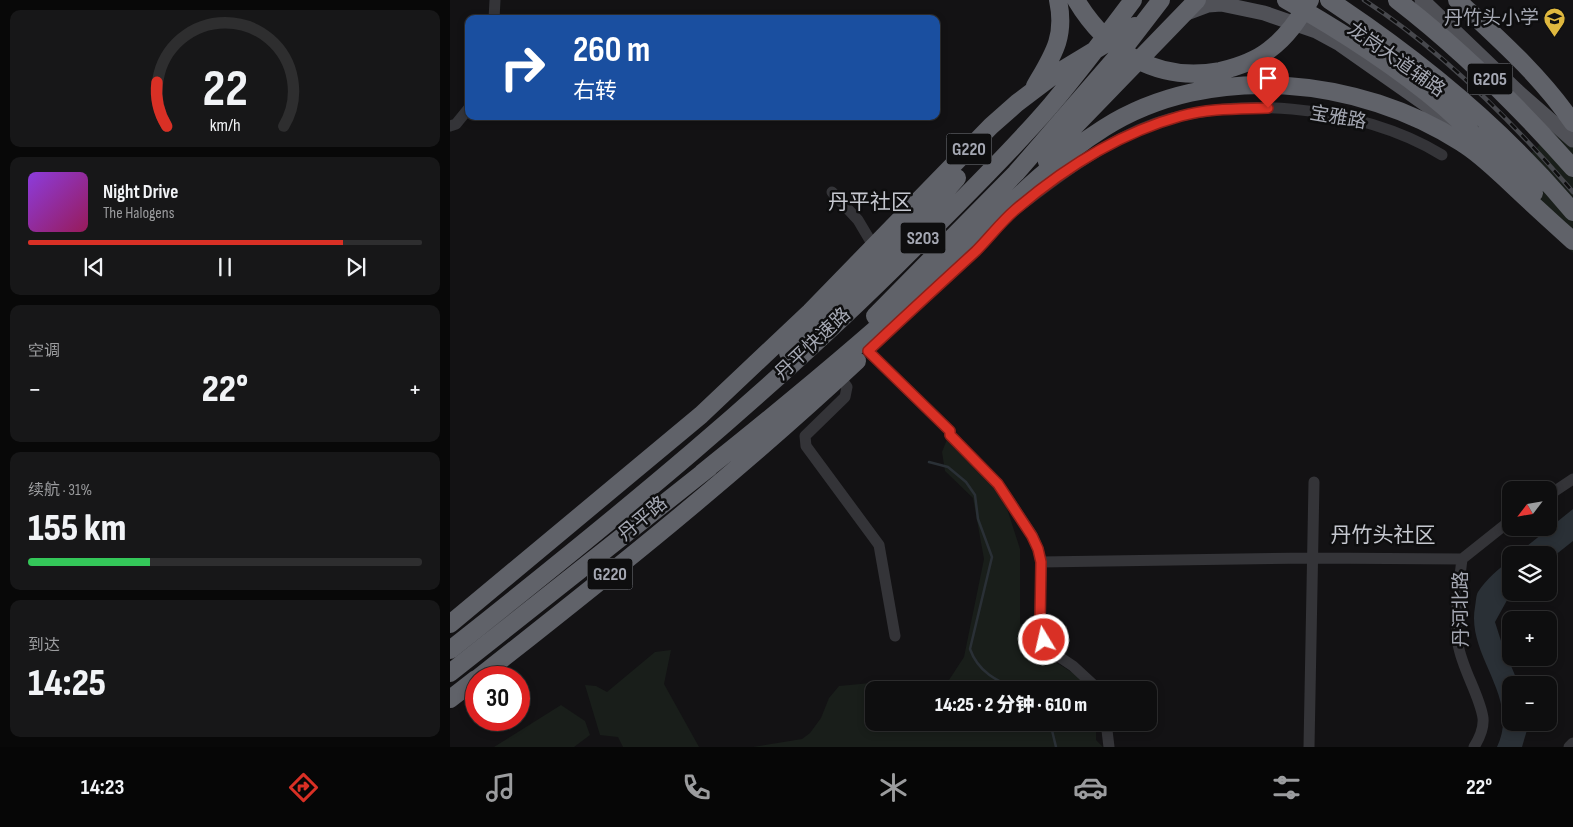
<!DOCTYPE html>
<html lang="zh">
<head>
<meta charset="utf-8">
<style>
  :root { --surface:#0e0e0f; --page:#171718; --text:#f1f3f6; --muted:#9b9c9e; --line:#2e2e2f; --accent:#d93025 }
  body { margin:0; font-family:"Sofia Sans Condensed","Noto Sans SC",sans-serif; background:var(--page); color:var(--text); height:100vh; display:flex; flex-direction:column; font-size:19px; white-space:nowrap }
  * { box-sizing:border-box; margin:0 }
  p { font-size:16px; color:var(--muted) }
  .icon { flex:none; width:28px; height:28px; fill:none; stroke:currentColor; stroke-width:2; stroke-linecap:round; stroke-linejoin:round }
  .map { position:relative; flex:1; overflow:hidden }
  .drawer { display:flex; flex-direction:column; gap:10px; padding:10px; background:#080808; width:450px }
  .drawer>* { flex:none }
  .top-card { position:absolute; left:15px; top:15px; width:475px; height:105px; border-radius:10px; box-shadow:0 2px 8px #0003,0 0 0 1px var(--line); background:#1a4fa0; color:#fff; overflow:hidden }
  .needle { width:32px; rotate:239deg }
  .buttons { position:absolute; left:1052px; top:481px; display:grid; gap:10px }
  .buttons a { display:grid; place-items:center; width:55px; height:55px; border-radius:10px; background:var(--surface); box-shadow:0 2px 8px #0003,0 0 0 1px var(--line); font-size:25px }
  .speed { position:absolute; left:15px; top:666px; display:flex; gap:10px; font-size:25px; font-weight:700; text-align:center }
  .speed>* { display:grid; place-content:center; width:65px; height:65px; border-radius:50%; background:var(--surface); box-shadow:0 2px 8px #0003,0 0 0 1px var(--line); line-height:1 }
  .speed .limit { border:8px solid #d22; background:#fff; color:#111 }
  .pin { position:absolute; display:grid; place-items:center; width:42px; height:42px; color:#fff; margin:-51px -21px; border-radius:50% 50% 50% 0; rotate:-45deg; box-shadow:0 0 5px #0007 }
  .pin .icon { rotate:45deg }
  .me { position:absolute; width:55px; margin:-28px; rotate:351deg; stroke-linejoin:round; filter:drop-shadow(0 0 4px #0008) }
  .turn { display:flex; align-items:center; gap:18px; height:105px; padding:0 25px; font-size:22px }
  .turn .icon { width:65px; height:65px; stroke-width:2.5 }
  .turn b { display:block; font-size:35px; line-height:42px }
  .big { font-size:38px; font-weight:800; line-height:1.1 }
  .drawer .card { flex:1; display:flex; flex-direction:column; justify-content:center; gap:8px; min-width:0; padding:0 18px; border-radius:10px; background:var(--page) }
  .drawer .dial { align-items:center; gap:0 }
  .dial svg { height:130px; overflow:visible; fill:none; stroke:var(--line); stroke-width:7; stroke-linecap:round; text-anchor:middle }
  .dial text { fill:var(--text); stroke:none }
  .song { display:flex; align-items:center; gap:15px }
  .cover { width:60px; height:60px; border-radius:8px; background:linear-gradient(135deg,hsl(270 70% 55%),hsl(330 70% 35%)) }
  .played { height:5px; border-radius:2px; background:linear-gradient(90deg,var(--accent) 80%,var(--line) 80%) }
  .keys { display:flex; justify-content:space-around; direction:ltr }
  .heat { display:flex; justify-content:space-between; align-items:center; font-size:28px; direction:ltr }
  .charge { height:8px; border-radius:4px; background:linear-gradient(90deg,#34c759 31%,var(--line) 0) }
  .trip { position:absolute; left:415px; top:681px; width:292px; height:50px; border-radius:10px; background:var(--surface); box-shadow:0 2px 8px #0003,0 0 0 1px var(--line); font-weight:800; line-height:50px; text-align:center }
  .tabs { display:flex; height:80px; justify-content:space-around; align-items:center; background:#060606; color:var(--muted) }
  .tabs .icon { width:35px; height:35px }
  .tabs .selected { color:var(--accent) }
  .tabs b { font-size:22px; color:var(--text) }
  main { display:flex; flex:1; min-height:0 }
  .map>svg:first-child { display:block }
</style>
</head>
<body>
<main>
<section class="drawer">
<div class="card dial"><svg viewBox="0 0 100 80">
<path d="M14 69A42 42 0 1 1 86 69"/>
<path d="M14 69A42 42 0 0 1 8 42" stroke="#d93025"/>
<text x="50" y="56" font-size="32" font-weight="700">22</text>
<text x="50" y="72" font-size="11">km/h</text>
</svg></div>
<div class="card">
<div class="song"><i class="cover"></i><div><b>Night Drive</b><p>The Halogens</p></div></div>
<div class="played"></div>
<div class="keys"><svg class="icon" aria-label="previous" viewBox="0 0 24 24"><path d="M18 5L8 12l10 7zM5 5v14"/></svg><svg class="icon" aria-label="pause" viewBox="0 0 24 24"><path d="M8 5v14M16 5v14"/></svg><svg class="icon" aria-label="next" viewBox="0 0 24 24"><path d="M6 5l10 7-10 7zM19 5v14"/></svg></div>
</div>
<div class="card"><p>空调</p>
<div class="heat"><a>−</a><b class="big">22°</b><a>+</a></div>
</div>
<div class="card"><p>续航 · 31%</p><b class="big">155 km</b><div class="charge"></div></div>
<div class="card"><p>到达</p><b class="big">14:25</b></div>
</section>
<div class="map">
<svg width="1123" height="747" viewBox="0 0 1123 747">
  <rect width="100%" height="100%" fill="#131214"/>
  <path fill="#191e1a" d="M1117,116l6,6v131l-69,-71z
    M498,437l55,59 17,53v73c10,32 32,36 56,53 5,4 10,10 14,15h-173l32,-10 15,-23 20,-98 -11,-61 -28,-27 -3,-19z
    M221,650l-7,34 35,63h-76l-5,-10 -18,-2 -15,-50 11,1 11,6 48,-40z
    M442,681l17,9h-35v32l222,1v17l7,7h-350l49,-8 8,-6 11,-15 8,-20 10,-12z
    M111,705l24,16 5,14 -16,12h-80z"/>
  <path fill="#2a3036" d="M1123,509v32l-24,19v-5h-33z
    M1061,559v34l-16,29 7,22 17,41h-8v37l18,1 -7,24h-25c24,-50 -31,-91 -22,-140 1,-5 1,-12 3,-15 8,-13 22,-24 33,-33z"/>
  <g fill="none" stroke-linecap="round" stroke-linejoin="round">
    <path stroke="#2a3036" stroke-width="2.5" d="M479,462l19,5 18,15 9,13 3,24 14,38 -22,92c8,23 27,32 48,41
      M600,722l6,25"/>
    <path stroke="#343438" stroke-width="11" d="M44,19l1,-19
      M0,126l6,-2 13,-16
      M382,192l26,28 16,27
      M564,211c40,-31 78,-60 124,-81 87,-39 223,-25 304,25
      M418,351l82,80v4l48,49 34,51 6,14 3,13 -1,61 4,17 8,12 21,14 26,24
      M390,377l7,10 -2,10 -40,39 1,10 73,99 16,91
      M1099,495l24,-16
      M591,562l271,-4 150,1
      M656,722l3,25
      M859,747l5,-265
      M1024,747c5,-8 10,-19 9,-29 -3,-22 -21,-49 -25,-74 -4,-26 1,-59 4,-85l49,-39
      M1119,747l4,-4"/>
    <path stroke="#505157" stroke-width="15" d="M972,0l95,91 56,49
      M734,14l24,-9 13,-1 43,9 52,18 24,13 114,80"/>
    <path stroke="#606269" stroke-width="18" d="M626,0c31,52 82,83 144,71 17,-4 35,-10 49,-21 18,-13 30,-31 41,-50
      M836,0c55,31 108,65 157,106 15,13 30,28 44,42
      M879,0c91,60 174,128 244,212
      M947,0c65,50 122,107 176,168
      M1007,0c41,38 84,76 116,123
      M585,86c18,-31 31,-49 23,-86
      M1035,134l49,59
      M597,162l28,-36 122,-126
      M425,316l141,-143 105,-121 40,-52
      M338,353l122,-122 47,-53
      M252,473c79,-63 157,-127 231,-195 56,-51 106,-109 171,-150 106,-67 256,-51 358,15 18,11 33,26 49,41 20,19 41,38 62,57
      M0,624l251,-209 109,-103 181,-186 26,-23 37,-28 81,-49
      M0,650c164,-130 326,-262 473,-411 43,-44 88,-87 128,-134 29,-34 55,-69 82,-105
      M0,673l260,-206
      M28,678c130,-102 259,-205 379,-317
      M0,699l26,-20"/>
    <defs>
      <path id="rail" d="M914,0c79,51 148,121 209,192"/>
    </defs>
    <use href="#rail" stroke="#47484d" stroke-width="4.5"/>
    <use href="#rail" stroke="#0e0e0f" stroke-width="2.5" stroke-dasharray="8" stroke-linecap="butt"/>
  </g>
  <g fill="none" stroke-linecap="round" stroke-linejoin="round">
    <defs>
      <path id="route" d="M594,640l-4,-17 1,-61 -3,-13 -6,-13 -34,-52 -48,-49v-4l-82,-80c35,-33 72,-67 108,-100 13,-13 25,-29 39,-41 49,-42 104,-77 166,-94 28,-8 59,-7 87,-8"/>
    </defs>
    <use href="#route" stroke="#8d1f18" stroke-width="12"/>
    <use href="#route" stroke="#d93025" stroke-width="9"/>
  </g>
  <defs>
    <symbol id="school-pin" viewBox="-11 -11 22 30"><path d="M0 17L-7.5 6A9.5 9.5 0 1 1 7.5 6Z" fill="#dfb83f" stroke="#0e0e0f"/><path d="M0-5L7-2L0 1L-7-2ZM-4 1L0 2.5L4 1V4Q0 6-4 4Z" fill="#111"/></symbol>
  </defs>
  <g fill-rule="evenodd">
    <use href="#school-pin" x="1092" y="6" width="25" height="34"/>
  </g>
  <g text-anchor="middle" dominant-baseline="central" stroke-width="5" stroke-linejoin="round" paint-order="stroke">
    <g fill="#0e0e0f" stroke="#787a82" stroke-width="1">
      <rect x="1017.5" y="63.5" width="45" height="31" rx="4"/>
      <rect x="496.5" y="133.5" width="45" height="31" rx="4"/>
      <rect x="450.5" y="222.5" width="45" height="31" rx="4"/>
      <rect x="137.5" y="558.5" width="45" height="31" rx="4"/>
    </g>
    <g font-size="18" font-weight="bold" fill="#a5a8b3">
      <text x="1040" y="79">G205</text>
      <text x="519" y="149">G220</text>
      <text x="473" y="238">S203</text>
      <text x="160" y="574">G220</text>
    </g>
    <g font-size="19" fill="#a5a8b3" stroke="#0e0e0f" text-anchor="end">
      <text x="1089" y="18">丹竹头小学</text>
    </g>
    <g font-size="19" fill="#a5a8b3" stroke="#0e0e0f">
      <text transform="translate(946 60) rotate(35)">龙岗大道辅路</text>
      <text transform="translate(888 118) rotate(10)">宝雅路</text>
      <text transform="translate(363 344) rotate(-43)">丹平快速路</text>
      <text transform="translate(193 519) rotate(-40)">丹平路</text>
      <text transform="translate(1011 609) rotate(-90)">丹河北路</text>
    </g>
    <g font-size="21" fill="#c6c8d0" stroke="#0e0e0f">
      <text x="420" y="202">丹平社区</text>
      <text x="933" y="535">丹竹头社区</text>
    </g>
  </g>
</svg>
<div class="buttons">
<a><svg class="needle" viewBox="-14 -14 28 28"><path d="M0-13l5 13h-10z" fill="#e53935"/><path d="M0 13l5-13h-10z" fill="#9b9c9e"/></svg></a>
<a><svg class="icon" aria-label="layers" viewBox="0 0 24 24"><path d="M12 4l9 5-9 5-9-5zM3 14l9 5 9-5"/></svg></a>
<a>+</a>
<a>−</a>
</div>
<div class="speed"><div class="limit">30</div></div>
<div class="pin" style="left:818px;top:108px;background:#d93025"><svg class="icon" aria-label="arrive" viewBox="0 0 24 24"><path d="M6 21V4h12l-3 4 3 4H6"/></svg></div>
<svg class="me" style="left:594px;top:640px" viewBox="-20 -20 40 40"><circle r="17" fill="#d93025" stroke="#fff" stroke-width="3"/><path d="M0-11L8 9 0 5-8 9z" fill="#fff"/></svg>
<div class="trip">14:25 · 2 分钟 · 610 m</div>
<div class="top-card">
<div class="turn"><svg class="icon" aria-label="right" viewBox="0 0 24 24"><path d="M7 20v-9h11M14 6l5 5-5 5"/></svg><div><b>260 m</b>右转</div></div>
</div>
</div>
</main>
<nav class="tabs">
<b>14:23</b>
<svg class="icon selected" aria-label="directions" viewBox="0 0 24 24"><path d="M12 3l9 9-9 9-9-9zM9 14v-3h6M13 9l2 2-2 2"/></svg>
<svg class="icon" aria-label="music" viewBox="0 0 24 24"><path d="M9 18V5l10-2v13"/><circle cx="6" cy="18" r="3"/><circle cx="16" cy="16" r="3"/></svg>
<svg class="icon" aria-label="phone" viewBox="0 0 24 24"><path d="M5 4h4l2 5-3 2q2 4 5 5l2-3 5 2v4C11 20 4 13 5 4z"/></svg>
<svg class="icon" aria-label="climate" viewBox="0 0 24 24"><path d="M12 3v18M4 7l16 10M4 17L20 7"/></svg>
<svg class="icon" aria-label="car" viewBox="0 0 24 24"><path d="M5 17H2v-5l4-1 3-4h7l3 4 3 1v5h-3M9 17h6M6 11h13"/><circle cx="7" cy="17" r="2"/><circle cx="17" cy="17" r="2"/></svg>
<svg class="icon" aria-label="filters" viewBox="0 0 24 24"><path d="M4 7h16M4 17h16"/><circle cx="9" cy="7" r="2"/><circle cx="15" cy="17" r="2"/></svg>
<b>22°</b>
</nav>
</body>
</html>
